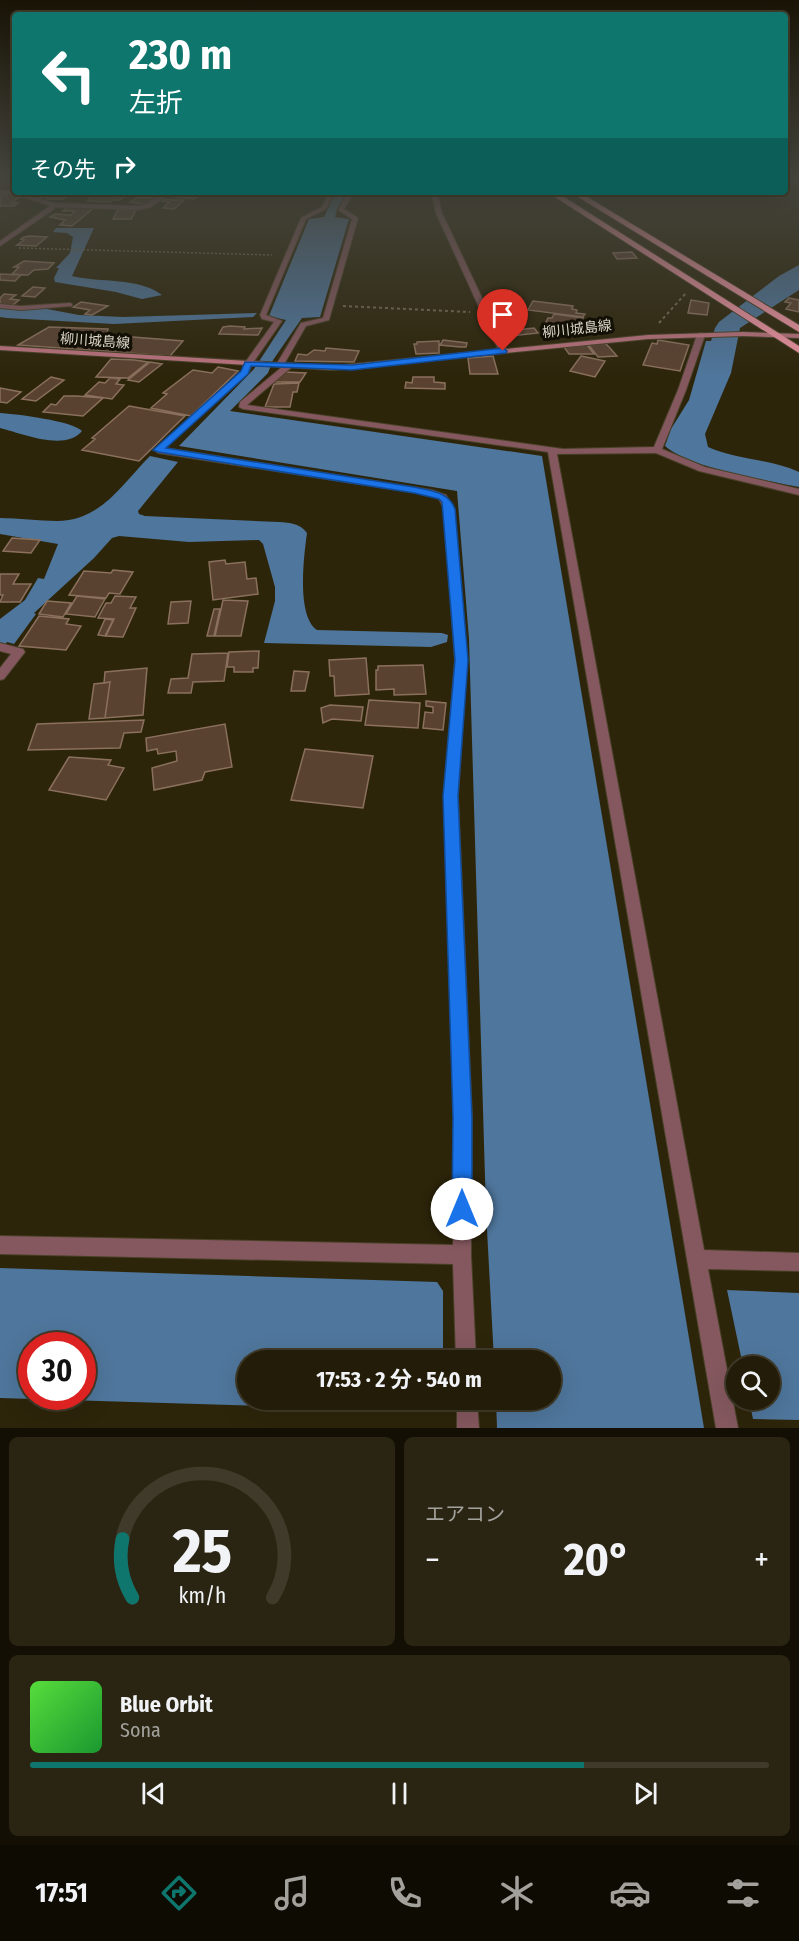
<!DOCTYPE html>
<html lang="ja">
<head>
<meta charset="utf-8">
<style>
  :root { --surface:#221c08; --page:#2a2512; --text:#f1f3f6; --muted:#a2a19c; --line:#3f3a29; --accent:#0f766e }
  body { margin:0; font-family:"Fira Sans Condensed","Noto Sans JP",sans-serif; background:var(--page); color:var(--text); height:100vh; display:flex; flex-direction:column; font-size:22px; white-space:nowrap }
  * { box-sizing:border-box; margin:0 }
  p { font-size:20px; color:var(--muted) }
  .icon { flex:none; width:33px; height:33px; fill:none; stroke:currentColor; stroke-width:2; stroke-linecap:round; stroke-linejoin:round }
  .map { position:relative; height:1428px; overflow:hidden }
  .details { display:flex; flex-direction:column; gap:9px; padding:9px; background:#130f04; flex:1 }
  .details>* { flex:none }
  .banner { position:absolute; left:12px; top:12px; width:776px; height:183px; border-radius:6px; box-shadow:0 6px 24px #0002,0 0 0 2px var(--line); background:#0f766e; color:#fff; overflow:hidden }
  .buttons { position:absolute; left:726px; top:1356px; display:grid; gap:12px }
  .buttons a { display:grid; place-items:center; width:54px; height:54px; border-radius:50%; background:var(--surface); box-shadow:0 6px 24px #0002,0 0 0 2px var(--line); font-size:30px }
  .speed { position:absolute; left:18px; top:1332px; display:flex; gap:12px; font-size:30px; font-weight:700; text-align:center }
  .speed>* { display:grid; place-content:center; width:78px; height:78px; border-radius:50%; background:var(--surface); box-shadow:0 6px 24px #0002,0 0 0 2px var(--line); line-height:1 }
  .speed .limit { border:9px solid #d22; background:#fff; color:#111 }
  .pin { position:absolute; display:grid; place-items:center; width:51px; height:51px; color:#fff; margin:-62px -26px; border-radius:50% 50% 50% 0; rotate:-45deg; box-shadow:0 0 6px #0007 }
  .pin .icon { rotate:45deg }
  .me { position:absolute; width:66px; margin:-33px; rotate:0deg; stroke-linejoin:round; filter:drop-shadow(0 0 4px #0008) }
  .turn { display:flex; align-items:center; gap:21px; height:126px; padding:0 18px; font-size:27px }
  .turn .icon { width:78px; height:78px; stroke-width:2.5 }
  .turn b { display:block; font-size:42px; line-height:51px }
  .then { display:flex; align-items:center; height:57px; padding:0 18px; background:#0003; gap:12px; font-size:22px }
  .big { font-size:45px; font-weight:700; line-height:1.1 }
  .details .card { flex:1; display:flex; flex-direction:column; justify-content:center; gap:9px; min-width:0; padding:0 21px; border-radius:9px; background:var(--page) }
  .details .dial { align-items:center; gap:0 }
  .dial svg { height:156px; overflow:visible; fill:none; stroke:var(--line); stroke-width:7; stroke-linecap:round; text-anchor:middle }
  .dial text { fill:var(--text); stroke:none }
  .song { display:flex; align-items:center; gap:18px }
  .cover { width:72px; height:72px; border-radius:9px; background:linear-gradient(135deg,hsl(110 70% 55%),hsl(130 70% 35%)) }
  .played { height:6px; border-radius:3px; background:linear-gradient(90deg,var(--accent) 75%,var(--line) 75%) }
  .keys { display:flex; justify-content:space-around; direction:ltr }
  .heat { display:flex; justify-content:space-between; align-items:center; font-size:33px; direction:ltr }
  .details .tiles { flex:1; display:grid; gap:9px; grid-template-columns:1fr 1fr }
  .card:last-child { grid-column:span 2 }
  .trip { position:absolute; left:237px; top:1350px; width:324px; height:60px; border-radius:30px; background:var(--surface); box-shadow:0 6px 24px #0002,0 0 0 2px var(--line); font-weight:700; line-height:60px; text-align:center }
  .tab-bar { display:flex; height:96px; justify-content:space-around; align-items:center; background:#0e0b03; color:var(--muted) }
  .tab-bar .icon { width:42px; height:42px }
  .tab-bar .selected { color:var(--accent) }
  .tab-bar b { font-size:27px; color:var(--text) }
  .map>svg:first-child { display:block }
</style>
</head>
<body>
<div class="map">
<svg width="799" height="1428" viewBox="0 0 799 1428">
  <rect width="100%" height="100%" fill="#2d250a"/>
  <path fill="#4f769c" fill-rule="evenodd" d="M336,192h11l-10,17 -2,8 14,2 -29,98 -18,1 -29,42 -5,13 -38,38 312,45 162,972h-207l-1,-28h54v-40h-56l-8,-149 -17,-572 -12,-148 -278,-45 75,-77 32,-49 -17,-4 40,-97 15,-2z
    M56,228h38l-22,48c28,7 67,1 90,19l-20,4 -26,-7 -61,-10 -1,-4 5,-10h-3l14,-15 3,-16 -6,-4 -14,-1z
    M799,265v25l-59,38 -9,45 -26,61 3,13c29,13 63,12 91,25v15c-34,-7 -109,-19 -134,-41l6,-17 18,-29 17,-59h5l4,-13 4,-6 60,-46z
    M0,308l47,1 32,6 44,2 134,-4 -4,4 -139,7 -107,-6 -7,-1z
    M0,413c16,1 73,8 82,18 -17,21 -61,2 -82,-3z
    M150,456l28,6 -40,49 1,3 6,2 134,6c11,1 21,1 28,11 -3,22 -11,83 10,97l125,3 6,2 -1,7 -16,5 -167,-4 11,-42v-14l-12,-43 -4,-4 -70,2 -70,-6 -7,2 -18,20 -60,55 2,1 -22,30 -7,-2 -7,10v-33l25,-19 13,-22 6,1 14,-35 -58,-10v-16c19,0 38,3 57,3 44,0 65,-37 93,-65z
    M0,1268l437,14 6,9v69h-195v40h193l-3,5 -15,6 -423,-13zM32,1346h50v50h-50z
    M727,1290l72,3v127l-46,-1 -4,-19h21v-34h-27z"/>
  <path fill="#5a4231" stroke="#8a705d" stroke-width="1.5" d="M173,192l15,1 12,2 -6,4 -25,-3z
    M41,193l27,1 -5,5h-16l2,-2h-11z
    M4,194l15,1 10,3 -10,-1 -7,6h6l-4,3h-14v-10z
    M93,194h17l15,2 -5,4h-7l-3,2 -22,-1z
    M138,197l16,1 2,1 -8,6 -18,-3z
    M163,199l11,1h10l-10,9 -11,-1 6,-6 -8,-1z
    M69,206l26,1 -23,19 -12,-1 5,-5 -15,-3 5,-3 16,1 4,-4h-12z
    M118,210h18l-5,9h-18z
    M30,236l17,1 -11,9 -19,-1 7,-5 -3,-1 3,-2z
    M632,252l5,6 -20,1 -4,-6z
    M24,261l30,2 -6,6 -14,1 -6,5 -16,-1 7,-7h-5z
    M0,274l21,1 -6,6 -15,-1z
    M33,287l12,1 -10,9 -13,-1z
    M4,294l12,1 -6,4 9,1 -6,5h-10l-3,-1v-6z
    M789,298l10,2v12l-13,-3 5,-6 -6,-1z
    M691,300l18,3 -2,12 -19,-2z
    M533,301l40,5 -1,3 5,1 -1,3 9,1 -2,3 -55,-7z
    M81,302l27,4 -16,9 -7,-1 5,-4 -17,-3z
    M554,314l29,4 -4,10 -34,-4 3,-6h4z
    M230,326l15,1 -1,2 18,-1 -4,7 -39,-1 4,-7z
    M49,327l59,2 -1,6 76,6 -13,15 -152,-11z
    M534,328l4,5 -27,3 -4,-5z
    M443,340l24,3 -1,4h-6l-20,-2z
    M658,340l31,5 -9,26 -37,-6 9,-22 5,1z
    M439,341v12l-23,1 -2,-10h3v-2z
    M605,343l5,5 7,8 -19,1 -10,-13z
    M587,345l7,9h-25l-5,-7z
    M326,348l33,3 -5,11 -59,-1 3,-7 9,1 7,-5 11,1z
    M493,356l5,18h-28l-2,-16z
    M581,356l24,5 -10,16 -25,-6z
    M111,359l24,1 13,2 -20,16 -32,-1z
    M150,362l12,2 -23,18 -11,-2z
    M218,367l20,4 -47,45 -40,-8 16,-14 -4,-1 30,-23 19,3z
    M285,372l21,1 -6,9h-26z
    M51,377l13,3 -28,21 -14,-2z
    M413,377h21v5l11,1v6l-40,-1 1,-6 6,1z
    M110,378l10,1 -4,5 8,1 -12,14 -27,-4 14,-13 6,1z
    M299,383l-2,9h-4l-3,15h-25l9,-23z
    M0,388l21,4 -14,11 -7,-1z
    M64,396h13l26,2 -20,18 -40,-4 8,-8 5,1z
    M129,406l56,10 -46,45 -57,-11 13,-11 -3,-1z
    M12,538l28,2 -9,13 -28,-2z
    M225,560l1,4 19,-2 2,17 9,-1 2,16 -45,6 -4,-38z
    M113,570l20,2 -13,22 -11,-1 -3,5 -37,-3 15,-24 27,2z
    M0,574h19l-6,10h18l-11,18h-20l3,-7h-3z
    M77,596l28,3 -10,18 -29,-3z
    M115,596l21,1 -6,11h6l-13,29 -17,-1 8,-17 -16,-1 8,-15h5z
    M223,600l25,1 -7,35h-26z
    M47,601l24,2 -8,14 -24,-3z
    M191,601l-3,22 -20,1 3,-22z
    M214,609h6l-6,27h-7z
    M39,616l30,3 -3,5 15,2 -15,24 -47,-4z
    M105,619l8,1 -8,16 -7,-1z
    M259,651l-1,17h-5v4h-19v-5h-7l2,-15z
    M228,653l-4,28 -31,1 -2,11h-23l3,-14 17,-1 4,-24z
    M366,658l3,36 -34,2 -1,-20h-4l-1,-16z
    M423,665l3,29 -32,1v-6l-18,1v-20h2v-4z
    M147,668l-4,47 -38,3 5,-36 -6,1 1,-11z
    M294,671l15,1 -4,19h-14z
    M110,682l-5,36 -16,1 5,-35z
    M369,700l51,3 -2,25 -53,-3z
    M426,701l20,2 -3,27 -20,-2 2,-16 8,1v-6l-7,-1z
    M330,705l33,2 -2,14 -29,-2 -9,4 -2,-15z
    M144,720l-3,12 -17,1 -4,15 -92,2 9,-26z
    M225,724l7,43 -27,5 -3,8 -48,10 -2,-22 25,-7 -1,-10 -18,3 -1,-5 -10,2 -1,-13z
    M305,749l68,7 -10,52 -72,-8z
    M69,757l42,3 -3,5 16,3 -18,32 -57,-10z"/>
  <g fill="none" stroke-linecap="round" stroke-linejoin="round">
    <defs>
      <path id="service" d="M70,303l2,1v2l-51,4 -21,-2v-4l21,2z"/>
      <path id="minor" d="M0,190l20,2 34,11 85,3c12,-2 21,-14 34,-14l-22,15 -12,3 -84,-3 -2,3 -53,36v-5l50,-35 -33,-11 -17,-1z
        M329,192h6l-9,17 -20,10 -40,96 16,6 -30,43 -3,8 -84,76 267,42 14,5 8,14 13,151 -9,136 14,322 -1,137 5,105h-20l-3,-96 -453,-10v-18l453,9 1,-127 -10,-322 11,-136 -11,-151 -5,-10 -9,-4 -272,-42 -4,-3 88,-79 2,-7 30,-42 -12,-3 -2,-4 41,-97 21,-11z
        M348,192h6l-10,17 14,9 -29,102 -23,6 -23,40 6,-3h3v4l-45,38 316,44 91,-2 24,-57 19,-55 4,-2 4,2 -19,55 -24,59 43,18 94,22v6l-100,-24 -43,-18 -99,1 147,796 95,3v18l-91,-2 30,159h-22l-168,-976 -305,-43 -4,-2 1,-5 42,-35 -6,-2 25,-42 22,-5 29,-99 -14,-9z
        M431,192h6l5,21 65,138 -1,2 -7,-2 -63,-138z
        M0,643l23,6 2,3 -21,27 -4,1v-12l11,-14 -11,-3z
        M457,1400h20l2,28h-22z"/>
      <path id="secondary" d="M743,332l56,2v4l-56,-2 -95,3 -315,31 -333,-20v-4l333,20 315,-31z"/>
      <path id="trunk" d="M547,192h9l243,154v7z
        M570,192h9l220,133v7z"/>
    </defs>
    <use href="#service" stroke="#494128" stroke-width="2"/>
    <use href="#minor" stroke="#494128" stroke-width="2"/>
    <use href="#secondary" stroke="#494128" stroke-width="2"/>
    <use href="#trunk" stroke="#494128" stroke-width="2"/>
    <path stroke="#746d57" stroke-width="1.5" stroke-dasharray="2 2" stroke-linecap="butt" d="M19,248l253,7"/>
    <path stroke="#746d57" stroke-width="2" stroke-dasharray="3 3" stroke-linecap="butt" d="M343,306l127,6
      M659,323l27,-30"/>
    <use href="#service" fill="#85585f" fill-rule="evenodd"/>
    <use href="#minor" fill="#85585f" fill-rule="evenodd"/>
    <use href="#secondary" fill="#ba727e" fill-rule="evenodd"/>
    <use href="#trunk" fill="#f094a4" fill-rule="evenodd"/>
  </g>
  <linearGradient id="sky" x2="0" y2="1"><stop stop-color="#191406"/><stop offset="0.47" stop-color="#46463e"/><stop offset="1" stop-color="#46463e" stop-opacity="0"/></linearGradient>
  <rect width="799" height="376" fill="url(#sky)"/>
  <path fill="#1a73e8" stroke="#114b97" stroke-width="1.5" d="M503,348l4,3 -1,2 -154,17 -101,-4 -3,8 -82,74 248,39c17,4 34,4 41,22l13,151 -10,136 14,322v91l-3,8 -7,3 -7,-3 -3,-8 1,-91 -10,-322 12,-136 -13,-158 -3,-3 -25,-6 -256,-41 -5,-2 88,-79 4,-9 107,3z"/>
  <g text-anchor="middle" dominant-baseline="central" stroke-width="6" stroke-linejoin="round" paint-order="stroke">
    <g font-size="14" fill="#dbd6c7" stroke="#120f05">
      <text transform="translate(577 329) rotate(-6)">柳川城島線</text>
      <text transform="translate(95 341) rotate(4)">柳川城島線</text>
    </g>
  </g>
</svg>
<div class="buttons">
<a><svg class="icon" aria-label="search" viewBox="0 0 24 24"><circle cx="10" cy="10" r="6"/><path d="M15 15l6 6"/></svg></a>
</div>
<div class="speed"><div class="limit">30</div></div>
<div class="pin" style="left:503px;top:351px;background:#d93025"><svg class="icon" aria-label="arrive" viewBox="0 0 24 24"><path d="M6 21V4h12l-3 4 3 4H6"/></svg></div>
<svg class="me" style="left:462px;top:1209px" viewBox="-20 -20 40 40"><circle r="19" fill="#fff"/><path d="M0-13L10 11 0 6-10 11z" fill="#1a73e8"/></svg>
<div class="trip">17:53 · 2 分 · 540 m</div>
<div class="banner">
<div class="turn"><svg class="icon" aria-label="left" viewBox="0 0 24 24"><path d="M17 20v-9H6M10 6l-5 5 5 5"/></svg><div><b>230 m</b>左折</div></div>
<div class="then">その先<svg class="icon" aria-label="right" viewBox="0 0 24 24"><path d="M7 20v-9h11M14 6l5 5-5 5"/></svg></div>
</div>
</div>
<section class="details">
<div class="tiles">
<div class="card dial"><svg viewBox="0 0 100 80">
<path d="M14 69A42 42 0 1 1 86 69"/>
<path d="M14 69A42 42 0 0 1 9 39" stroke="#0f766e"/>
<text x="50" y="56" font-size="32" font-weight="700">25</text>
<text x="50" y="72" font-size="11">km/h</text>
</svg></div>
<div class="card"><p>エアコン</p>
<div class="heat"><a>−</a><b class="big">20°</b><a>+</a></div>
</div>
<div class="card">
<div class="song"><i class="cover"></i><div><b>Blue Orbit</b><p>Sona</p></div></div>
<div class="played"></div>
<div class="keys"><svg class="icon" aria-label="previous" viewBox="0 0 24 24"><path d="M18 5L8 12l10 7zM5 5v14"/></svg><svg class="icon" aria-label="pause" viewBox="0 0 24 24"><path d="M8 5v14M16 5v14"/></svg><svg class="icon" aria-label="next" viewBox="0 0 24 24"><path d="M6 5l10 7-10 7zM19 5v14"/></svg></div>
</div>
</div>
</section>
<nav class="tab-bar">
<b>17:51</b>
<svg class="icon selected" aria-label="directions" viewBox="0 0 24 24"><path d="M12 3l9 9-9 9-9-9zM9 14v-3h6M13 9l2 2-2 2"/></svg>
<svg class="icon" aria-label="music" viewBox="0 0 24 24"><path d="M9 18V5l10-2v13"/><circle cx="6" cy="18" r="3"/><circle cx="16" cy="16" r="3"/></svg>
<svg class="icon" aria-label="phone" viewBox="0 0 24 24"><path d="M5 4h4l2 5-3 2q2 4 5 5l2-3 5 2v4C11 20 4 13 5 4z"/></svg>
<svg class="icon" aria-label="climate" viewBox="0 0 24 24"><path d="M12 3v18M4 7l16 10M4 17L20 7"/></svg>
<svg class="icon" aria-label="car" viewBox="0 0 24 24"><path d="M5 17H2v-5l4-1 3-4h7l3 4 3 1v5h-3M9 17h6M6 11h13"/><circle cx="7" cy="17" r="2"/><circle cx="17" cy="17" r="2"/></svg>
<svg class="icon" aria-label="filters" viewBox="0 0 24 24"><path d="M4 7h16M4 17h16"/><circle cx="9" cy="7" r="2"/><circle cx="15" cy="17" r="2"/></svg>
</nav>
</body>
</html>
